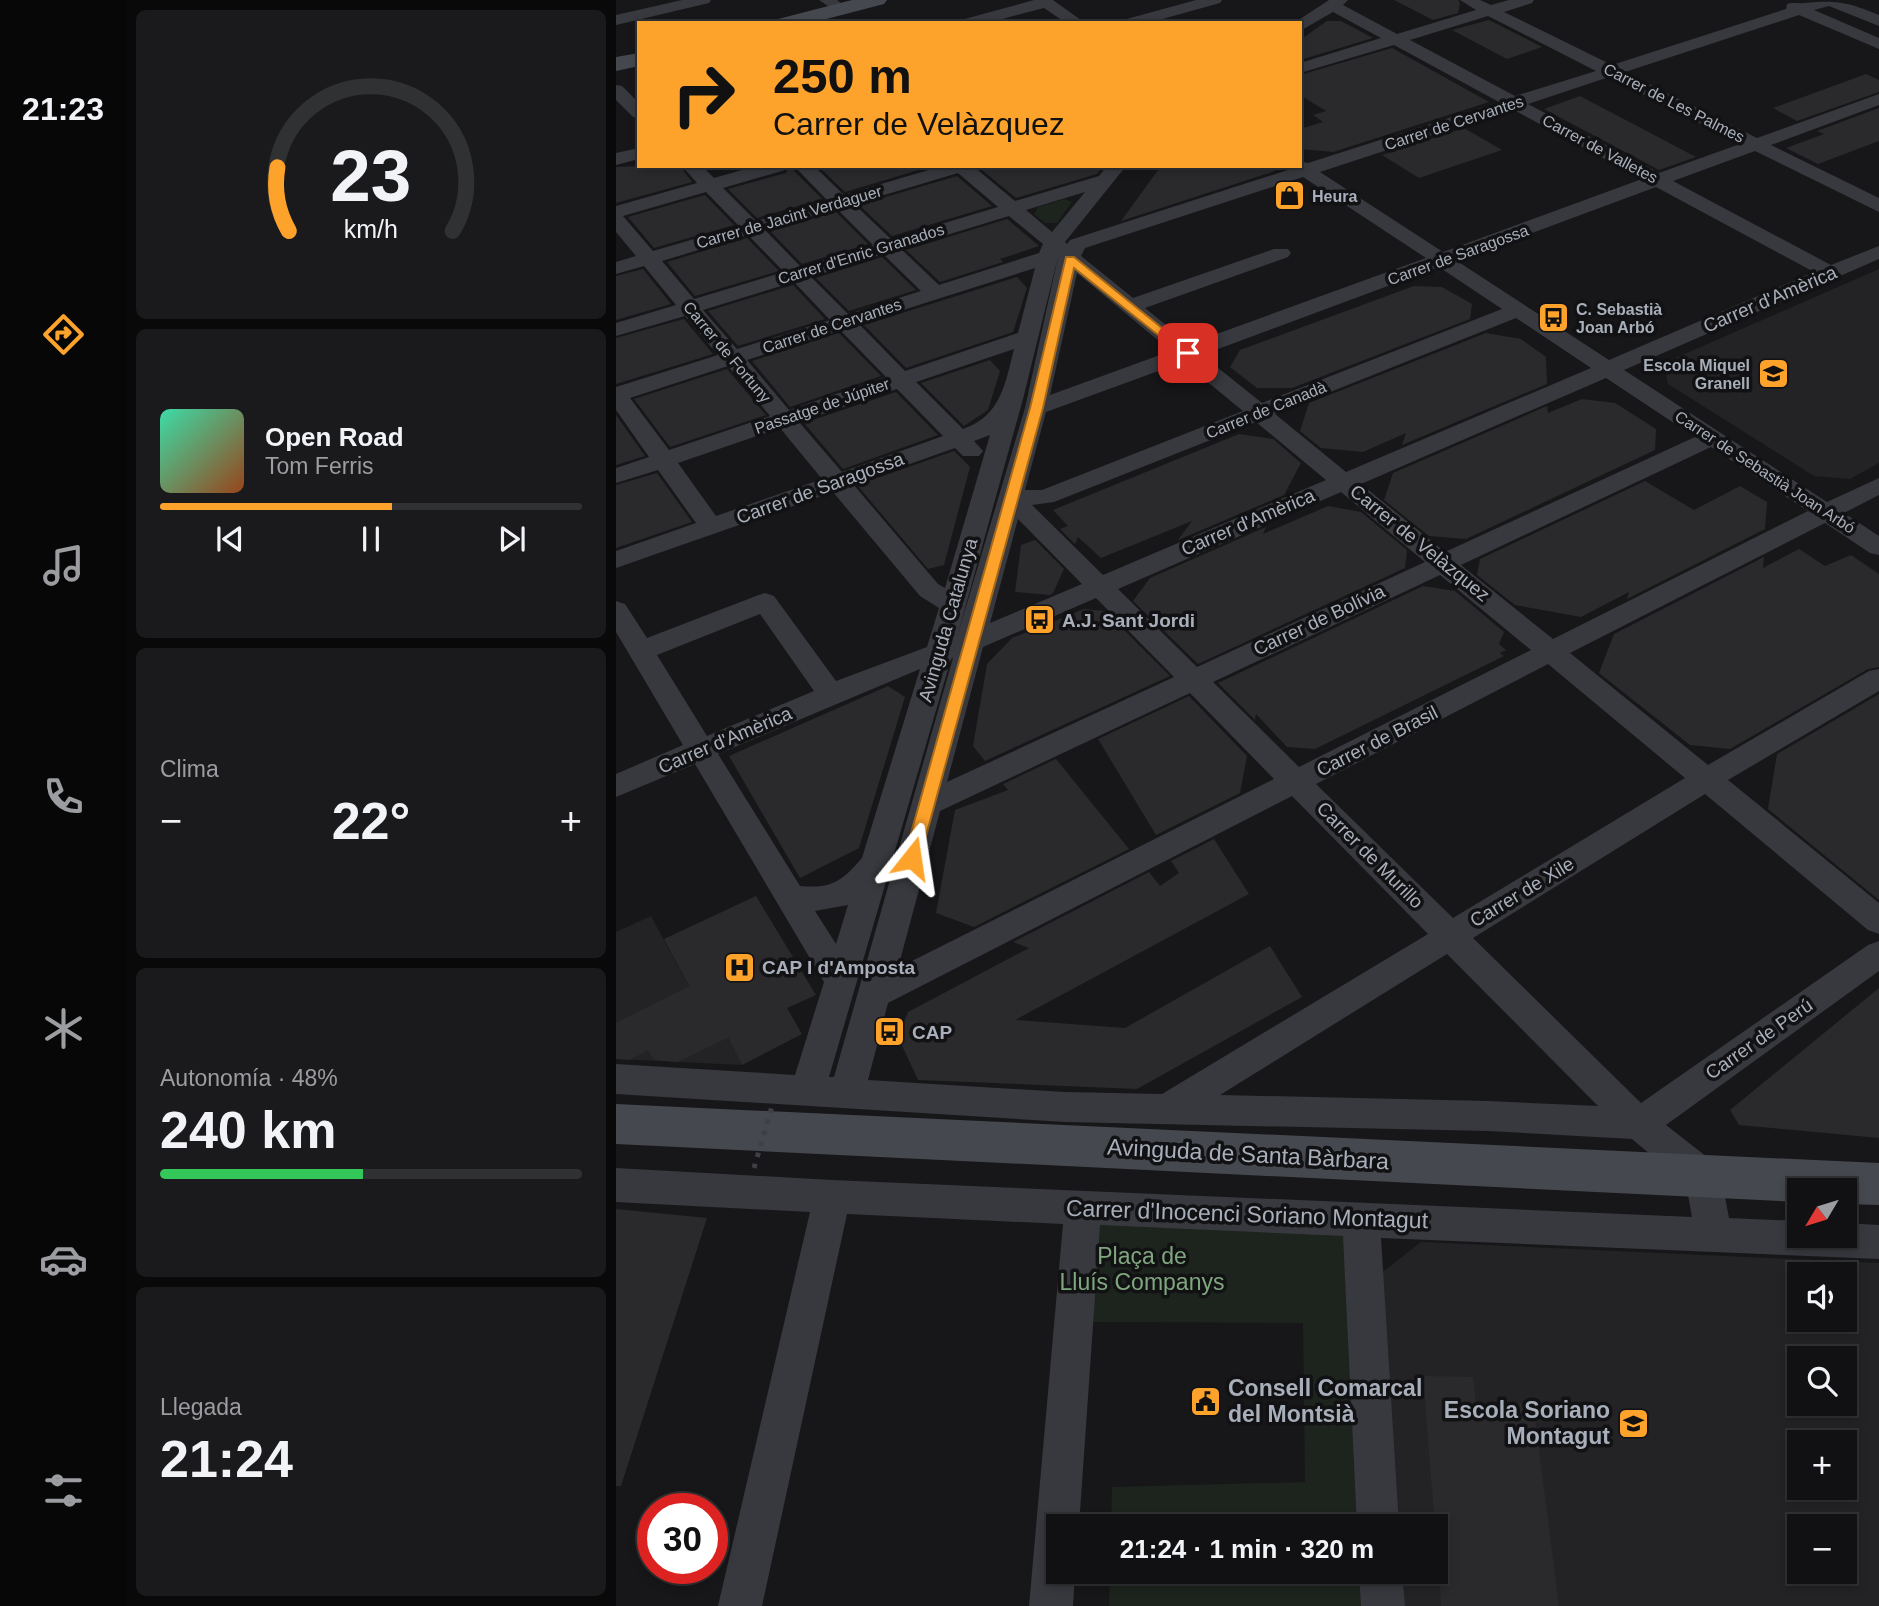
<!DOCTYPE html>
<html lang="es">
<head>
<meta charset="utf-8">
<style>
  :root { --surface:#111113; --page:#1a1a1c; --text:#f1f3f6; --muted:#9c9da0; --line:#303133; --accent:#fda22a }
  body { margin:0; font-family:Arial,sans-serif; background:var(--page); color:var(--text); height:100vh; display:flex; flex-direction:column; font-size:26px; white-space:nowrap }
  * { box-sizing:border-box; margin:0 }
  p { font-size:23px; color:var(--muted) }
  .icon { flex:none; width:38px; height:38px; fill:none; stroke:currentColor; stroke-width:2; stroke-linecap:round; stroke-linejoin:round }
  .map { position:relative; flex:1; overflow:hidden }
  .details { display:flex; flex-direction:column; gap:10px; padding:10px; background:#09090a; width:490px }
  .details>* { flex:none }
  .banner { position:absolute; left:21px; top:21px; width:665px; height:147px; border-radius:0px; box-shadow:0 4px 10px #0003,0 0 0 2px var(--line); background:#fda22a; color:#111; overflow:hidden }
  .needle { width:46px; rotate:232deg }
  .buttons { position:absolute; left:1171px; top:1178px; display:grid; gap:14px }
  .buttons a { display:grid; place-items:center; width:70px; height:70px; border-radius:0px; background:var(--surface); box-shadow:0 4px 10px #0003,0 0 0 2px var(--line); font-size:35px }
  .speed { position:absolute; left:21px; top:1493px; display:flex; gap:14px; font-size:35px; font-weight:700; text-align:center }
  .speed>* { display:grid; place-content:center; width:91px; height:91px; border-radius:50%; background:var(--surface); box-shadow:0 4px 10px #0003,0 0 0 2px var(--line); line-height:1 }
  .speed .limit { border:10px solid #d22; background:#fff; color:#111 }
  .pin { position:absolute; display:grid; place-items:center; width:60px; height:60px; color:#fff; margin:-30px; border-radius:14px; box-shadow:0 4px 10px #0006 }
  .me { position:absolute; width:77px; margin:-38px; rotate:15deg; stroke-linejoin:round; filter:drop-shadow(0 0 5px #0008) }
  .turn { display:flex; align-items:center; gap:24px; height:147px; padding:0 21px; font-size:32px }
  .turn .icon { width:91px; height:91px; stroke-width:2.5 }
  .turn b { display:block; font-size:49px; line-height:60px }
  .big { font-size:52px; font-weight:700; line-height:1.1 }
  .details .tile { flex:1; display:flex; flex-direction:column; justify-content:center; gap:10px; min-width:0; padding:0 24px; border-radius:10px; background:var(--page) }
  .details .dial { align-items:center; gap:0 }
  .dial svg { height:182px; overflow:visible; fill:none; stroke:var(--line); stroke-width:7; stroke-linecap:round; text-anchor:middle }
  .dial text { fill:var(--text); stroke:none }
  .song { display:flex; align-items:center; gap:21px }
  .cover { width:84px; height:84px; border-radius:10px; background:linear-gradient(135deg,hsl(160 70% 55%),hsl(20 70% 35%)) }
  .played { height:7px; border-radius:4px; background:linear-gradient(90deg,var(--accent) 55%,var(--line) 55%) }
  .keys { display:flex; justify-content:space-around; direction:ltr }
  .heat { display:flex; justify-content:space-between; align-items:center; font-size:38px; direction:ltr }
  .charge { height:10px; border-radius:5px; background:linear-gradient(90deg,#34c759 48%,var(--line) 0) }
  .trip { position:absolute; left:430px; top:1514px; width:402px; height:70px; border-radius:0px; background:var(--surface); box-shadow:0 4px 10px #0003,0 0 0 2px var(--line); font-weight:700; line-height:70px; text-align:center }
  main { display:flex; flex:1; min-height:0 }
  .menu { display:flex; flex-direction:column; width:126px; justify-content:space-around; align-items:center; background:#070708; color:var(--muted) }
  .menu .icon { width:49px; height:49px }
  .menu .on { color:var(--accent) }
  .menu b { font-size:32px; color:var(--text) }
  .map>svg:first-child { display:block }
</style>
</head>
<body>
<main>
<nav class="menu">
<b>21:23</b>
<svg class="icon on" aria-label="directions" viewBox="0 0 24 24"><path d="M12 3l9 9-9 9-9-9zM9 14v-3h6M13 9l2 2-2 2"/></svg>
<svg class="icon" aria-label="music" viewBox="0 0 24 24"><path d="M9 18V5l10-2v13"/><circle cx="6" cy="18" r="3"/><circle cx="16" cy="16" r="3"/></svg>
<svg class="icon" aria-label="phone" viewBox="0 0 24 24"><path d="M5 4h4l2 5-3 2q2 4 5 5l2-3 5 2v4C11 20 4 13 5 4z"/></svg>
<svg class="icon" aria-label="climate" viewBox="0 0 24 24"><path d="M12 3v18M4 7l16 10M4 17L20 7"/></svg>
<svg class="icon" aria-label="car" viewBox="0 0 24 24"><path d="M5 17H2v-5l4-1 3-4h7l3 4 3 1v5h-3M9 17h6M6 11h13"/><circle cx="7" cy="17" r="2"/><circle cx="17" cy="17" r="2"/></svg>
<svg class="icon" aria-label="filters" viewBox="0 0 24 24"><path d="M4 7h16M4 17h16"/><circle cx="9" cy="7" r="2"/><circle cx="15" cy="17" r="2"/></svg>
</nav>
<section class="details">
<div class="tile dial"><svg viewBox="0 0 100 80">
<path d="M14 69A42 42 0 1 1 86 69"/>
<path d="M14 69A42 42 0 0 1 9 41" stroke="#fda22a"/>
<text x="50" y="56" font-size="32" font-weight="700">23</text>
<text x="50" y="72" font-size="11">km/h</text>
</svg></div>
<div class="tile">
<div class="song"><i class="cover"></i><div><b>Open Road</b><p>Tom Ferris</p></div></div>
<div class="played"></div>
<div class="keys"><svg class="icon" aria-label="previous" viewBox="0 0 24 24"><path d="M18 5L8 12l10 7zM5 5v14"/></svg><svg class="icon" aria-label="pause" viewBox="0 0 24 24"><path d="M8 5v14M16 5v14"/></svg><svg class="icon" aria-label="next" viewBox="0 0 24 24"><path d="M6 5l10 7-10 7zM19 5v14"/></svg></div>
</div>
<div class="tile"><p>Clima</p>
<div class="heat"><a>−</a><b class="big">22°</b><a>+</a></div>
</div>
<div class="tile"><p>Autonomía · 48%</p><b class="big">240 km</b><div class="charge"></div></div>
<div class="tile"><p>Llegada</p><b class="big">21:24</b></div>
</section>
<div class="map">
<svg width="1263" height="1606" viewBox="0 0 1263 1606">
  <rect width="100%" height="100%" fill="#171719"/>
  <path fill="#232326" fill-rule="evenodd" d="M1263,269v194l-29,16 -36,-3 -146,-92 -4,-21z
    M35,916l68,126 9,-4 14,27 -126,-6v-127z
    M805,1242l458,21v343h-482l-2,-34h42v-46h-44l-13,-252zM1183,1274h45v46h-45zM1183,1358h45v46h-45zM1183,1442h45v46h-45zM1183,1526h45v46h-45z"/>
  <path fill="#1c241d" d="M449,199l7,3 -15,21h-12l-11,-9 4,-7z
    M475,1215l259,10 10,301h-249l1,-39 193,-5 -2,-159 -219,-1z
    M494,1572h252l1,34h-254z"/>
  <path fill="#2a2a2d" d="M778,0h64l2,3 -2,10 -25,7z
    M873,20l53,27 -35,12 -55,-29z
    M711,21h14l32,17 -73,22v-20z
    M776,48l97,54 -156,50 -33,-3v-20l23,-7 -10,-7 13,-4 -26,-16v-20z
    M1250,74l13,6v12l-82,29 -24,-13z
    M964,96l116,61 -37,13 -115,-61z
    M1263,108v33l-61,23 -32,-16 38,-14 -7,-3z
    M848,128l38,22 -83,28 -37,-23z
    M23,166h41l12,16 -76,21v-36z
    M173,166l33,33 -65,19 -29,-29 58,-16z
    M202,166h114l-87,26z
    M361,166h126l-6,8 -81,24z
    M545,166h113l1,5 -154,50z
    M341,176l35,30 -100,30 -33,-31z
    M89,195l29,30 -80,23 -26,-31z
    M220,212l32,32 -66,20 -32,-33z
    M391,219l32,27 -39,13 3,3 -63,20 -34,-32z
    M131,238l32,33 -84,25 -28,-34z
    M266,257l34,33 -67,21 -33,-33z
    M27,269l28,35 -55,16v-44z
    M401,277l10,11 -14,44 -107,36 -42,-43z
    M177,285l32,34 -87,27 -30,-35z
    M798,286l28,1 30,17 -2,15 -178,69h-35l-27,-21 10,-17z
    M68,319l29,35 -97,30v-46z
    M223,333l42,43 -91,31 -38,-46z
    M870,333l35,6 25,18 1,27 -145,61 4,-12 -43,19 -42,-4 -21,-17 9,-28z
    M374,360l10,11 -12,39 -24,16 -43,-43z
    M111,369l39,46 -96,32 -36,-48z
    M280,392l42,43 -95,34 -39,-46z
    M966,399l33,4 41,26 -1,21 -189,89 -37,-3 -45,-36 9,-27 154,-67 1,7z
    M0,415l29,41 -29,9z
    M623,434l34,5 28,24 -17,32 -106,45 14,-19 -91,37 -23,-21 -3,7 -15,-15 8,-3 -15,-16z
    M338,451l16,16 -26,98 -16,4 -71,-84z
    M41,473l35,49 -76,26v-63z
    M1029,481l49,29 46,-24 27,16 -2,27 -138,70 2,-7 -48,25 -66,-12 -38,-30 3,-16z
    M712,506l33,6 46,38 -2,18 -207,96 -65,-63 17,-23 116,-51 -3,7z
    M419,540l29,29 -11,24 -3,2 -35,-3 6,-47z
    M1183,549l26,17 26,-11 28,19v93l-11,2 -138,80 -40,-4 -91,-72 15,-39 150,-77 -1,11z
    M807,586l32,5 49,41 -5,12 7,6 -6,3 4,3 -189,93 -28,-2 -31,-33 -1,6 -37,-37z
    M468,609l21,2 65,65 -185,85 -12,-15 14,-82 25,-26z
    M272,686l17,11 -46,151 -59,30 -71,-122z
    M1263,694v206l-111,-91 9,-55z
    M573,696l58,60 -7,37 -84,42 -58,-96z
    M440,759l73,90 -155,78 -38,-14 19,-103 53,-20 -5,-6z
    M598,839l35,55 -234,126 110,8 145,-82 32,51 -165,92 -219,-9 -20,-43 10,-25 121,-64 -16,-6 136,-70 11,14 19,-13 -8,-12z
    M140,896l60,99 -29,13 15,26 -60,31 -14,-27 -51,24 -23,-2 -6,-10 -18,10 -14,-1v-36l73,-37 -25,-47z
    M1263,988v150l-140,-13 -9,-15z
    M0,1209l91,9 -86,268h-5z
    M807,1376l50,1 3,27 57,-1 26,203h-118l-4,-80h-2z"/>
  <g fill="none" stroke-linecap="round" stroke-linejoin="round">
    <path fill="#37393e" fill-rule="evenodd" d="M66,0h29l-2,3 -93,22v-10z
      M203,0h18l11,9 -8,5z
      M418,0h19l32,23h-19l-22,-15 -57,15h-28l2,-3z
      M580,0h26l-2,3 -72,20h-27l2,-3z
      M713,0h19l-5,5 54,29 79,-24 -16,-10h20l11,5 18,-5h25l-2,3 -28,9 108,53 174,-56 1,-5c7,-2 11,0 17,-1 34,-3 43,-1 75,12v11l-50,-20 -15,4 65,28v11l-80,-34 -174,57 132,66 122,-44v11l-108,40 108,53v14l-124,-61 -82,30 158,84 48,-19v13l-255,111 203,132 52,-24v17l-35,18 35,23v19l-9,-2 -45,-30 -255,130 138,112 161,-94 10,-2v22l-151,89 151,123v31l-11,-4 -163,-136 -232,144 168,165 227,-158 11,-4v30l-213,154 50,39 5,12 8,42 70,3v15h45v-13l35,2v34l-498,-21 18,288h-42l-14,-290 -243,-11 -21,301h-20v46h16l-2,34h-44l34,-382 -216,-10 -85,392h-44l92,-394 -194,-10v-34l216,12 860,37 -6,-33 -54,-45 -144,-8 -423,-9 -449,-28v-30l179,11 29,-93 -129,-218 -79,33v-23l67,-29 -67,-113v-31l9,3 22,34 109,-42 9,-3 9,3 62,85 91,-34 12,-39 -19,-12 -87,-104 -217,76v-17l80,-28 -38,-53 -42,13v-15l33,-11 -33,-47v-23l102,-32 -33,-39 -69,20v-13l60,-18 -32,-39 -28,8v-12l20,-6 -20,-24v-26l81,-23 -15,-17h20l12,12 42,-12h31l-2,4 -62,18 33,33 71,-21 -33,-34h20l30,29 98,-29h31l42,35 84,-25 8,-10h19l-61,76 2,2 3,-4 221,-71 -1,-3h10v-5l8,2 191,-61 -105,-57 -94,28v-10l81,-25 -48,-26 -33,19v-8h-6zM872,16l108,55 -81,25 -105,-56zM993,77l131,67 -81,29 -131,-69zM896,109l130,70 -199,73 -123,-80zM342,173l40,34 -107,32 -37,-35zM687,177l123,81 -237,86 -44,-36 143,-51 3,-4 -3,-4h-14l-141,49 -52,-42 4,-8zM1040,187l158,85 -205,88 -152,-99zM90,192l33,34 -86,25 -30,-35zM469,192l-33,40 -26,-22zM221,209l36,36 -72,22 -36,-37zM393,216l34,28 -4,9 -100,32 -38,-36zM132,235l36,37 -90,27 -32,-38zM267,254l38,37 -73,23 -37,-37zM442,257l-33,151 -68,229 66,-238zM823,267l63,42 -240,94 -60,-48zM419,268l-17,65 -113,38 -46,-47zM461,273l94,78 -121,44zM178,282l36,38 -93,29 -34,-39zM900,318l75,50 -245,104 -71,-58zM224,330l46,47 -97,33 -42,-50zM398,349c-9,35 -13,67 -51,80l-47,-47zM567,362l60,49 -201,79h-17l21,-78zM112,366l42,50 -101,34 -39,-52zM990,378l89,59 -250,115 -84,-68zM281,389l46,47 -101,36 -43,-50zM640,422l70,58 -223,95 -71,-70 22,-3zM164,428l42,51 -106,37 -38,-53zM374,435l-45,153 -7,-4 -85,-100 102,-36 8,8h16l4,-5 -9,-10zM1095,447l97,64 -255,128 -92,-74zM725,492l84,70 -228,105 -79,-78zM402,519l64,65 -92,39zM824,575l91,75 -232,117 -86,-85zM480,598l78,79 -227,105 36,-135zM144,614l54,77 -107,45 -50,-81zM337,658l-119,419h-5l122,-418zM932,664l137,114 -232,140 -137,-134zM304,669l-58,189c-20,23 -30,31 -62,28l-82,-132zM574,693l84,86 -376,189 42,-157zM676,796l136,138 -266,160 -97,-2 -197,-12 20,-77zM232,905l-12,39 -21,-33zM831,954l151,152 -110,-5 -268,-6z
      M0,85l6,1 17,17v15l-6,-1 -17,-17z
      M23,148v11l-23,6v-12z
      M743,1572h43l3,34h-44z"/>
    <path fill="#45484e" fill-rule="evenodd" d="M236,0h35l-3,4 -73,19h-36l3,-4z
      M23,53v13l-23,5v-14z
      M0,1104l1263,59v42l-35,-1v-14h-45v12l-1183,-58z"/>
    <path stroke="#3d4045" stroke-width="5" stroke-dasharray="4.5 7" stroke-linecap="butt" d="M138,1168l19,-65"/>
  </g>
  <path fill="#fda22a" stroke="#a4691b" stroke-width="2" d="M450,257h8l119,96 -10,2 -109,-87 -31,140 -123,450 -8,6 -8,-6 126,-450z"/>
  <defs>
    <symbol id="shop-square" viewBox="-11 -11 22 22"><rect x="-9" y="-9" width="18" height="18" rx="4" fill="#fda22a" stroke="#121214"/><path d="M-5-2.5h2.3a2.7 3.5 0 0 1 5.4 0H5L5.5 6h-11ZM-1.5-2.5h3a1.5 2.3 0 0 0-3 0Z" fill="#111"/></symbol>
    <symbol id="bus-square" viewBox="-11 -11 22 22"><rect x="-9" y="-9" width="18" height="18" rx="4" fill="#fda22a" stroke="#121214"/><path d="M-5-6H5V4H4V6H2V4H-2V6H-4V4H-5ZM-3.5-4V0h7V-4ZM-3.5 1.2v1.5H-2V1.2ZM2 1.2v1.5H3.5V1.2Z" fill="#111"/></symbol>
    <symbol id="school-square" viewBox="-11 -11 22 22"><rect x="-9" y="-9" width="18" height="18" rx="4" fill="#fda22a" stroke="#121214"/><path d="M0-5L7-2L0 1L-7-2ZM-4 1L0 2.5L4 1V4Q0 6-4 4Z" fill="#111"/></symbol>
    <symbol id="hospital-square" viewBox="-11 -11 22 22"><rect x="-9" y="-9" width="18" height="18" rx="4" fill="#fda22a" stroke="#121214"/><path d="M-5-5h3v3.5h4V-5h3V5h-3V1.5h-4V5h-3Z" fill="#111"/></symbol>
    <symbol id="civic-square" viewBox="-11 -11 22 22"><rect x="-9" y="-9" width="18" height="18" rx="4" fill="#fda22a" stroke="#121214"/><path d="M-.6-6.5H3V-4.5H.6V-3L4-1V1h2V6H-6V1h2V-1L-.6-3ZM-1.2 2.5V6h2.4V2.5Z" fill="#111"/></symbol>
  </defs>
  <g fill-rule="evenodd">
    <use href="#shop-square" x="656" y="178" width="35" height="35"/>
    <use href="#bus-square" x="920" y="300" width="35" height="35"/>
    <use href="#school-square" x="1140" y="356" width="35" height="35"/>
    <use href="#bus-square" x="406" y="602" width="35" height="35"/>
    <use href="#hospital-square" x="106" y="950" width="35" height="35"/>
    <use href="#bus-square" x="256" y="1014" width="35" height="35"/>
    <use href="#civic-square" x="572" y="1384" width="35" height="35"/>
    <use href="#school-square" x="1000" y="1406" width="35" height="35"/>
  </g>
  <g text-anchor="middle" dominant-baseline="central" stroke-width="7" stroke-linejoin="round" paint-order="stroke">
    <g font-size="16" fill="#a8afba" stroke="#121214">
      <text transform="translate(1058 103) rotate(27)">Carrer de Les Palmes</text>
      <text transform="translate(838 123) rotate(-18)">Carrer de Cervantes</text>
      <text transform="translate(984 149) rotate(28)">Carrer de Valletes</text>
      <text transform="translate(173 217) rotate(-16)">Carrer de Jacint Verdaguer</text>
      <text transform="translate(245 254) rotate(-17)">Carrer d'Enric Granados</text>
      <text transform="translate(842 255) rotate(-20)">Carrer de Saragossa</text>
      <text transform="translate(216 326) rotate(-18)">Carrer de Cervantes</text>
      <text transform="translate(111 352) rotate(50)">Carrer de Fortuny</text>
      <text transform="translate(206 406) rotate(-19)">Passatge de Júpiter</text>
      <text transform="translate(650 410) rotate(-22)">Carrer de Canadà</text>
      <text transform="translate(1149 472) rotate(33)">Carrer de Sebastià Joan Arbó</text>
    </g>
    <g font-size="16" font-weight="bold" fill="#a8afba" stroke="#121214" text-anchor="start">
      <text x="696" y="196">Heura</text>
      <text x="960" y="309">C. Sebastià<tspan x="960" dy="18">Joan Arbó</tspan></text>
      <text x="1134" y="365" text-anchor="end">Escola Miquel<tspan x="1134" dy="18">Granell</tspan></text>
    </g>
    <g font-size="19" fill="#a8afba" stroke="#121214">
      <text transform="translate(1154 299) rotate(-23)">Carrer d'Amèrica</text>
      <text transform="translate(204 488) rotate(-20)">Carrer de Saragossa</text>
      <text transform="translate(632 522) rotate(-23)">Carrer d'Amèrica</text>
      <text transform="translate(804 543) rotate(39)">Carrer de Velàzquez</text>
      <text transform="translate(332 620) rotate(-74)">Avinguda Catalunya</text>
      <text transform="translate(703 620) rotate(-25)">Carrer de Bolívia</text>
      <text transform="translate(109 740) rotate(-23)">Carrer d'Amèrica</text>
      <text transform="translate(761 741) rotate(-27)">Carrer de Brasil</text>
      <text transform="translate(754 855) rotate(45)">Carrer de Murillo</text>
      <text transform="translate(906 892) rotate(-31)">Carrer de Xile</text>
      <text transform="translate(1143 1039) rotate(-35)">Carrer de Perú</text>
    </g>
    <g font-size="19" font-weight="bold" fill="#a8afba" stroke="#121214" text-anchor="start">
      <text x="446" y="620">A.J. Sant Jordi</text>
      <text x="146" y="967">CAP I d'Amposta</text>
      <text x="296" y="1032">CAP</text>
    </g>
    <g font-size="23" fill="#a8afba" stroke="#121214">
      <text transform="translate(632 1154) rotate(3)">Avinguda de Santa Bàrbara</text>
      <text transform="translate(631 1214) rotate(2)">Carrer d'Inocenci Soriano Montagut</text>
    </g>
    <g font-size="23" fill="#7fa67e" stroke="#121214">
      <text x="526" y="1256">Plaça de<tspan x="526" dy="26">Lluís Companys</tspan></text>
    </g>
    <g font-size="23" font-weight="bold" fill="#a8afba" stroke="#121214" text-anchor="start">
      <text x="612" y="1388">Consell Comarcal<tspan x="612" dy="26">del Montsià</tspan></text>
      <text x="994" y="1410" text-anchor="end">Escola Soriano<tspan x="994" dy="26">Montagut</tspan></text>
    </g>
  </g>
</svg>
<div class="buttons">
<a><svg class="needle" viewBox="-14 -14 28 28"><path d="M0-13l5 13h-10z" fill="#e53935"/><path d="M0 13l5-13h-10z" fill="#9c9da0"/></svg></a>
<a><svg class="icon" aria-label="sound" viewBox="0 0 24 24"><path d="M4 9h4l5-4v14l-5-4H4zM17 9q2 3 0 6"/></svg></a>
<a><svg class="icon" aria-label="search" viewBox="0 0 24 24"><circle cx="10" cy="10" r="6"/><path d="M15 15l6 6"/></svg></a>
<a>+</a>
<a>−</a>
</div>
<div class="speed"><div class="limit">30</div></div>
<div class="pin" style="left:572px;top:353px;background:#d93025"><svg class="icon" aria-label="arrive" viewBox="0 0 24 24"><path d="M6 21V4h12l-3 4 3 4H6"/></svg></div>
<svg class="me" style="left:296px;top:858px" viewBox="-20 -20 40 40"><path d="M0-17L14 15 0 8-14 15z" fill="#fda22a" stroke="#fff" stroke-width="4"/></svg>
<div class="trip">21:24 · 1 min · 320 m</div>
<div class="banner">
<div class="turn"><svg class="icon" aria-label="right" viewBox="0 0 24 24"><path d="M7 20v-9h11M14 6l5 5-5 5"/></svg><div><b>250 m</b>Carrer de Velàzquez</div></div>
</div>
</div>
</main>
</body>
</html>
